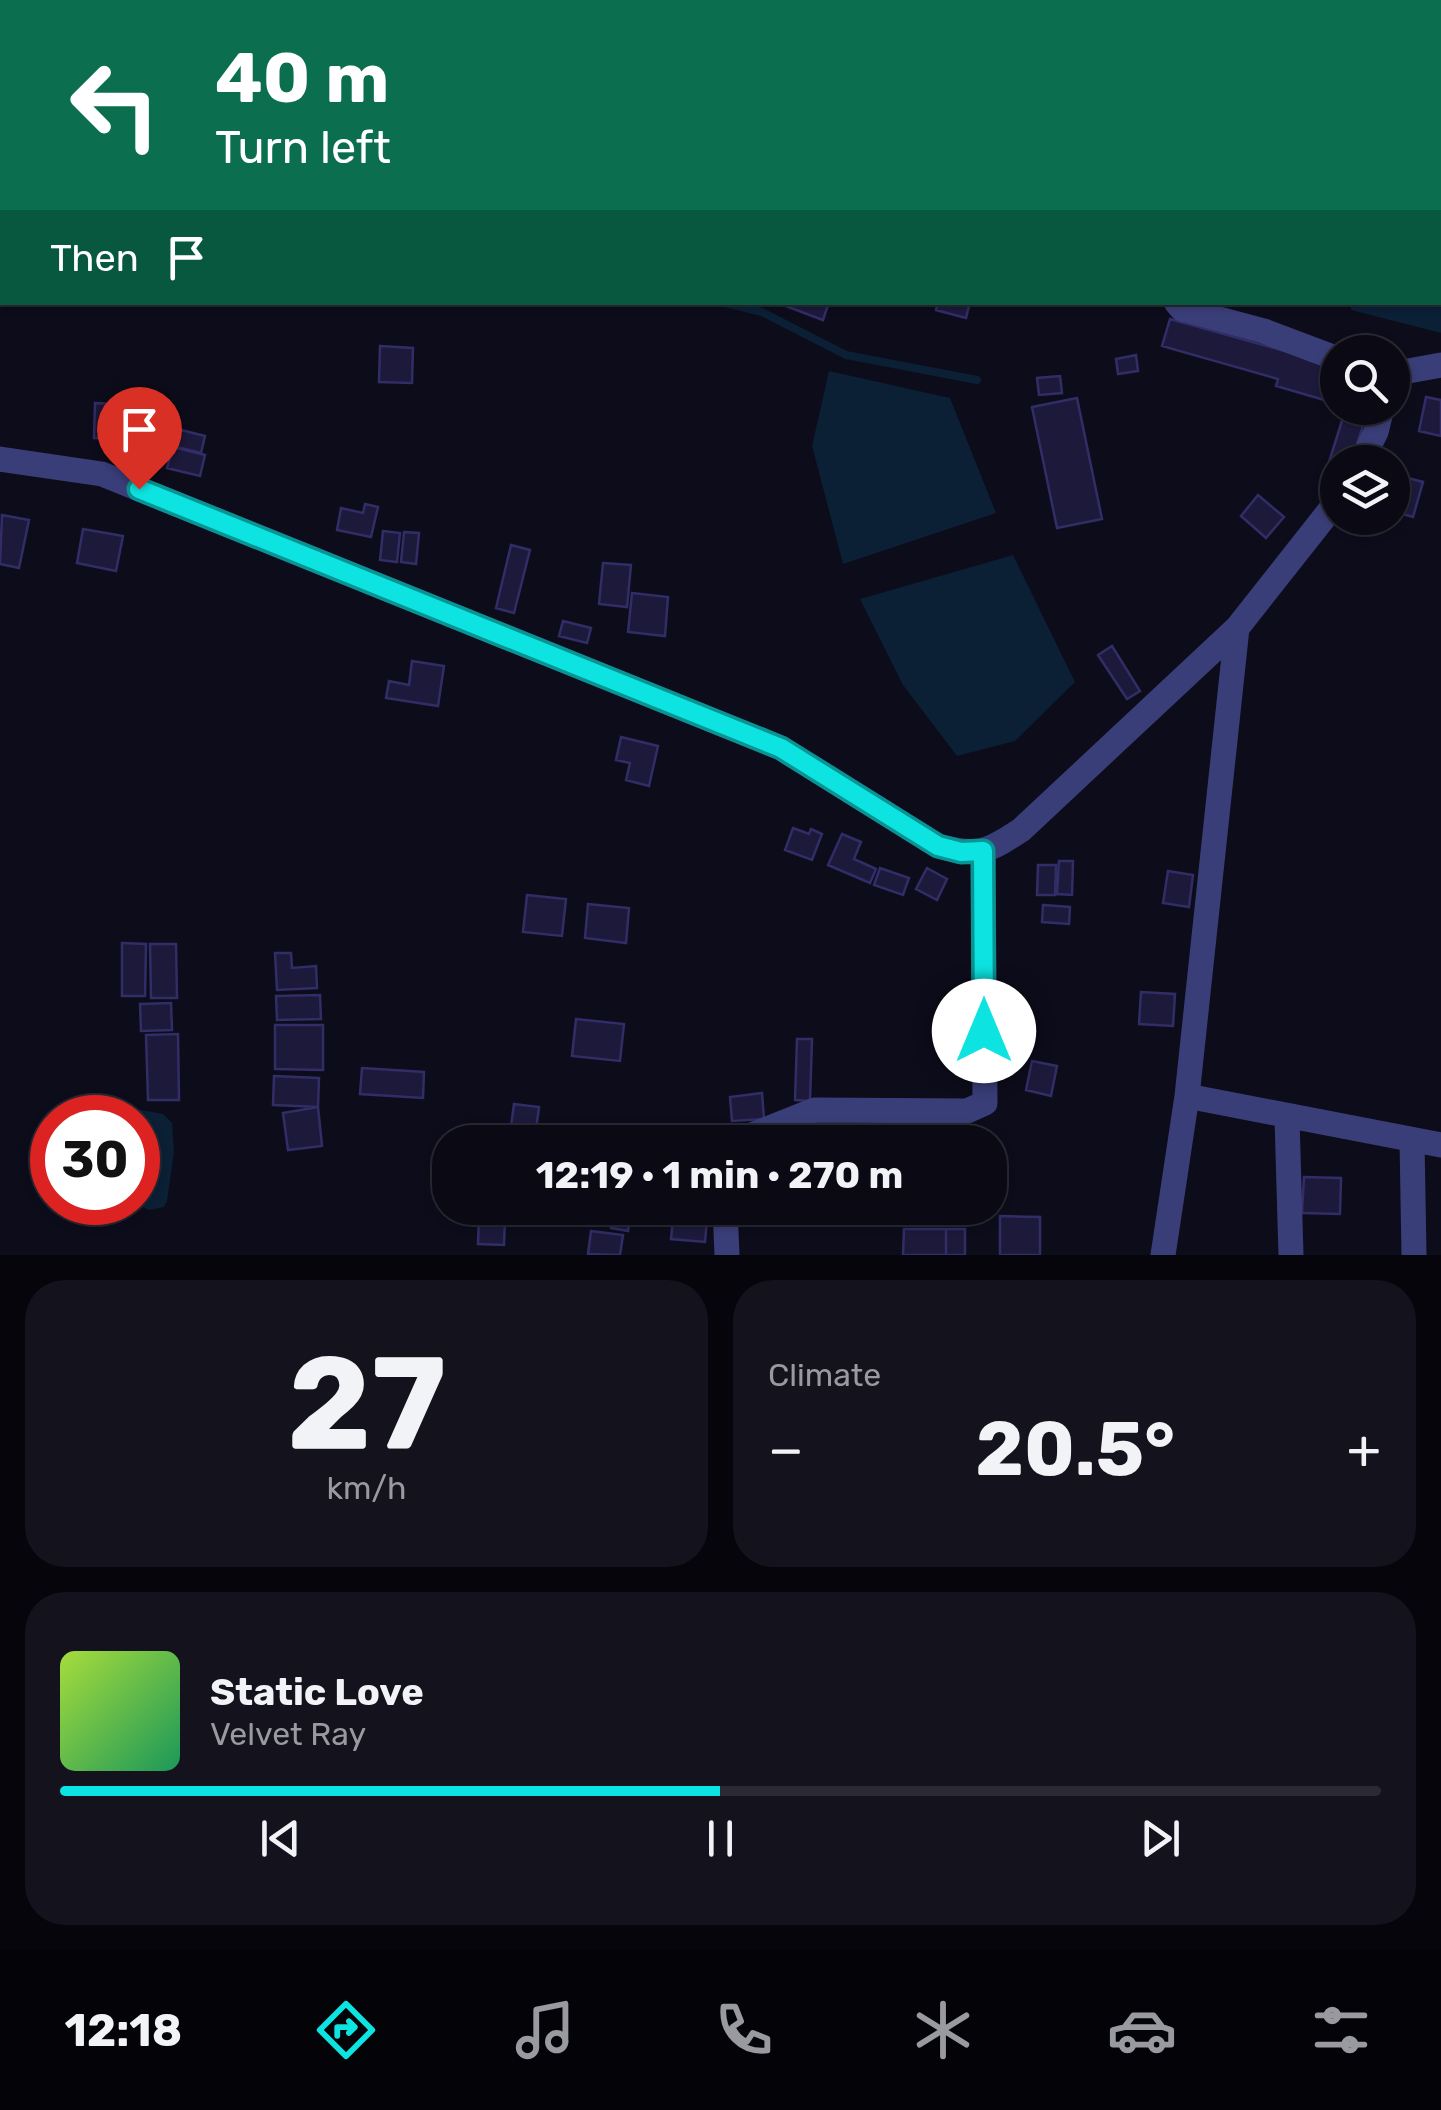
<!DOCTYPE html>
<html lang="en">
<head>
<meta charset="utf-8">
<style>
  :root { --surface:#0a0914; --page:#13121d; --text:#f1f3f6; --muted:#999aa0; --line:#2a2a34; --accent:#0de4e1 }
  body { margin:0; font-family:Rubik,sans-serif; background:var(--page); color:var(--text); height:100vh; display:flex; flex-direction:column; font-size:38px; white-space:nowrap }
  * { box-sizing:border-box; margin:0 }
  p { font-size:32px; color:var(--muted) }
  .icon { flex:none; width:55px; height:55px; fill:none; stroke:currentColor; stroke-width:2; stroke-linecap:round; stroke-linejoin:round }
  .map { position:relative; height:1255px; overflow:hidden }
  .panel { display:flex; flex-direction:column; gap:25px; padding:25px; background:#06050b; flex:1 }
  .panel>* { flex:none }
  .banner { position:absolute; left:0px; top:0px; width:1442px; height:305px; box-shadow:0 2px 8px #0004,0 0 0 2px var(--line); background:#0b6e4f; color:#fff; overflow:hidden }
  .buttons { position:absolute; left:1320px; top:335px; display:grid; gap:20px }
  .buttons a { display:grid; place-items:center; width:90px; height:90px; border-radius:50%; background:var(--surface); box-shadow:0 2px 8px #0004,0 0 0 2px var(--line); font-size:50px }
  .speed { position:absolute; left:30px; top:1095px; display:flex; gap:20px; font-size:50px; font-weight:700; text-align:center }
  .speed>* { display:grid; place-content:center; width:130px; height:130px; border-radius:50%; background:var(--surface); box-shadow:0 2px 8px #0004,0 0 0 2px var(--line); line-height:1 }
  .speed .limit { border:15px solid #d22; background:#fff; color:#111 }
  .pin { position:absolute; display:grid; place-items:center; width:85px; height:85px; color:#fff; margin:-102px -42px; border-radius:50% 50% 50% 0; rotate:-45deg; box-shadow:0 0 10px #0007 }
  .pin .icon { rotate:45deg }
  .me { position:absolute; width:110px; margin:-55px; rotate:0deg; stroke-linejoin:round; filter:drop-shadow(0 0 8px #0008) }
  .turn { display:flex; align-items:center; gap:35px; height:210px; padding:0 50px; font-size:45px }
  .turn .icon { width:130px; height:130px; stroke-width:2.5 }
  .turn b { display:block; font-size:70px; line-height:85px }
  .then { display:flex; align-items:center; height:95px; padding:0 50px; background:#0003; gap:20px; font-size:38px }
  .big { font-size:75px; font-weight:700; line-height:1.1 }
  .panel .card { flex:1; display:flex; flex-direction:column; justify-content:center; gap:15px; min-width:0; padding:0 35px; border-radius:40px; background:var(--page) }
  .panel .dial { align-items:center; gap:0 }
  .dial b { font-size:130px; line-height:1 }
  .song { display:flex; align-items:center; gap:30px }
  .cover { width:120px; height:120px; border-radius:15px; background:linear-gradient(135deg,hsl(80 70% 55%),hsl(150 70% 35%)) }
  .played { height:10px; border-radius:5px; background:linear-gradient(90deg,var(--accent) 50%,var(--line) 50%) }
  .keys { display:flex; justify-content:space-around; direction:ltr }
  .heat { display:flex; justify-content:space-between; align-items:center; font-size:55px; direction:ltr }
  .panel .tiles { flex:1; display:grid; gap:25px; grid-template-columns:1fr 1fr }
  .card:last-child { grid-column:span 2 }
  .trip { position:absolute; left:432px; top:1125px; width:575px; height:100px; border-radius:40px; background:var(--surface); box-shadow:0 2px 8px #0004,0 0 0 2px var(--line); font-weight:700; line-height:100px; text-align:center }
  .tab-bar { display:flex; height:160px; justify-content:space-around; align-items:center; background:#040408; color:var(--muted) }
  .tab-bar .icon { width:70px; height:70px }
  .tab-bar .current { color:var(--accent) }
  .tab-bar b { font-size:45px; color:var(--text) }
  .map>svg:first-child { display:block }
</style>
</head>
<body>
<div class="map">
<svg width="1441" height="1255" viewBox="0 0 1441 1255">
  <rect width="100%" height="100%" fill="#0d0c1b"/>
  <path fill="#0b1f35" d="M1441,171v162l-90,-23v-7l89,-1z
    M829,371l121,27 46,115 -153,51 -31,-118z
    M1013,555l62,127 -60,59 -58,15 -54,-71 -43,-86z
    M136,1109l27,5 9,9 2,29 -7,49 -3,6 -15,3 -15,-7 4,-1v-84l-10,-1 -1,-4z"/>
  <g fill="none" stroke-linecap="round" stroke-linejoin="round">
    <path stroke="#0b1f35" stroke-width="8" d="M203,0l1,2
      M417,0l3,2
      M1277,0v2
      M356,2l3,-2
      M721,302l41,10 84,43 131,25"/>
  </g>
  <path fill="#1c193b" stroke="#312d66" stroke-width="2.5" d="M775,302h54l-6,18z
    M938,302h32l-4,16 -30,-8z
    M1170,319l168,47v38l-62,-18 2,-7 -116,-33z
    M380,346l33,2 -1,35 -33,-1z
    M1136,355l2,16 -20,3 -2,-15z
    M1060,376l2,17 -23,2 -2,-17z
    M1426,397l15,3v36l-22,-5z
    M1077,398l25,121 -45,9 -25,-121z
    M95,403l39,2 -2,35 -38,-2z
    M1346,408h23l-18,54 -13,3 -9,-3z
    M181,430l24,6 -4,17 -24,-6z
    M173,447l32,8 -5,21 -33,-8z
    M1400,476l23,6 -10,35 -21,-6z
    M1258,495l26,22 -18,21 -25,-22z
    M365,504l13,3 -7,30 -34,-7 4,-22 22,5z
    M2,515l27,5 -10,48 -19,-4z
    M83,529l40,7 -7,35 -39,-8z
    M383,531l17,2 -3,29 -17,-2z
    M404,532l15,1 -3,31 -15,-2z
    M511,545l19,5 -16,63 -18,-5z
    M603,563l28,2 -4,42 -28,-3z
    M632,593l36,4 -3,39 -37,-4z
    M563,621l28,7 -4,15 -28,-7z
    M1112,646l28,45 -13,8 -29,-44z
    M412,661l32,5 -6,40 -52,-8 3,-17 20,4z
    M621,737l37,9 -9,40 -23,-6 4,-17 -14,-3z
    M793,828l16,6 2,-5 11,5 -10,26 -27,-10z
    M842,834l19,8 -7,17 22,10 -6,14 -42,-18z
    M1059,861h14l-1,34 -15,-1z
    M1038,865h18l-1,30h-18z
    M880,868l29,10 -6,17 -29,-10z
    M927,868l20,11 -10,21 -21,-11z
    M1168,871l25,4 -4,32 -26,-4z
    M527,895l39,4 -4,37 -39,-4z
    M588,904l41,4 -3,35 -41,-5z
    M1043,905l27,2 -1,17 -27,-2z
    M122,943l24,1 -1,52h-23z
    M150,944h26l1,54h-26z
    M275,953h16l1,15 24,-2 1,22 -40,2z
    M1141,992l34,2 -2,32 -34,-2z
    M320,995l1,24 -44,1 -1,-24z
    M171,1003l1,27 -31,1 -1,-27z
    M576,1019l48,5 -4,37 -48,-5z
    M275,1025h48v45l-48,-1z
    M178,1034l1,66h-31l-2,-65z
    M797,1039h15l-2,62 -15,-1z
    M1032,1061l25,5 -6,30 -25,-6z
    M362,1068l62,4 -1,26 -63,-4z
    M274,1076l45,2 -1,29 -45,-2z
    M762,1093l2,26 -32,2 -2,-24z
    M514,1104l25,3 -4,30 -25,-3z
    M318,1107l4,39 -34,4 -5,-37z
    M911,1123l32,1v18h-33z
    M1304,1177l37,1 -1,36 -38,-1z
    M614,1208h17l-3,23 -17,-3z
    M674,1208l34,1 -3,33 -34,-3z
    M1000,1216l40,1v38h-40z
    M479,1217l26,1 -1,27 -26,-1z
    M904,1229h42v26h-43z
    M946,1229h19v26h-19z
    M591,1231l32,4 -3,20 -32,-1z"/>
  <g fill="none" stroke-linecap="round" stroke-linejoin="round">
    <path stroke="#3a3e78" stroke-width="25" d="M1037,2v-2
      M1176,302l6,7 82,22 74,28
      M1392,374l49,-9
      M0,459l102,15 679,274 157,98c41,11 49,6 83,-16l216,-202 101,-128
      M1361,462l15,-30 6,-24
      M1187,1096l254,49
      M1287,1118l4,137
      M1412,1141l2,114
      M734,1142l81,-32 152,1 18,-8 -2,-252
      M725,1208l2,47
      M1163,1255l24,-159 50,-468"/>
  </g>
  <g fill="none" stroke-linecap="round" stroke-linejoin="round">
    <defs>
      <path id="route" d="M139,489l642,259 157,98 23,6 22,-1 1,180"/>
    </defs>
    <use href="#route" stroke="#089492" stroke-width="25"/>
    <use href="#route" stroke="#0de4e1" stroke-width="18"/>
  </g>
</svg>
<div class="buttons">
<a><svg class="icon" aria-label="search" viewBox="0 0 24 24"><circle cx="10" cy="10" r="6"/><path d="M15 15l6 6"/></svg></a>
<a><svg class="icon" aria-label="layers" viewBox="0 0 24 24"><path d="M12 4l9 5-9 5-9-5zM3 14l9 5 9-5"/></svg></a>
</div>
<div class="speed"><div class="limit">30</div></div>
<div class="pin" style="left:139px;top:489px;background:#d93025"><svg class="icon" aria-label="arrive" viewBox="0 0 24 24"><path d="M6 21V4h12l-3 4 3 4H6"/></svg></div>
<svg class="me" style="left:984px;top:1031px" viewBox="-20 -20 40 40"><circle r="19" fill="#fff"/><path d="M0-13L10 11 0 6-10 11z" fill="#0de4e1"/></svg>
<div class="trip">12:19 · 1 min · 270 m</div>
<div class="banner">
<div class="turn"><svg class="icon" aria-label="left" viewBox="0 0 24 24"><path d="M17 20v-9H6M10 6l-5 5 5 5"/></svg><div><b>40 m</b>Turn left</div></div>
<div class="then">Then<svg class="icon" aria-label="arrive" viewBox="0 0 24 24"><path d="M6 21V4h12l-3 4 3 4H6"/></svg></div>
</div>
</div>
<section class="panel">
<div class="tiles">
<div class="card dial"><b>27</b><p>km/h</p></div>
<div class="card"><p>Climate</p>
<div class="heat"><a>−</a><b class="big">20.5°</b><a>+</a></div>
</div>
<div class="card">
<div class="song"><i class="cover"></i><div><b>Static Love</b><p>Velvet Ray</p></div></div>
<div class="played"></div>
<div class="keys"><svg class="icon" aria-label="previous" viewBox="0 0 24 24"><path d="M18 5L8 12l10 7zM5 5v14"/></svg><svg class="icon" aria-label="pause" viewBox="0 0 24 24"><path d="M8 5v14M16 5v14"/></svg><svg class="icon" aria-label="next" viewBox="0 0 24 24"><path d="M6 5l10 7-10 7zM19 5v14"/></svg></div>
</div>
</div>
</section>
<nav class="tab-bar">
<b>12:18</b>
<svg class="icon current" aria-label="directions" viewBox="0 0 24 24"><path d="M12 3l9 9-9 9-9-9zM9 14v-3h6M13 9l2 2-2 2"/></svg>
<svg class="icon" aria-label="music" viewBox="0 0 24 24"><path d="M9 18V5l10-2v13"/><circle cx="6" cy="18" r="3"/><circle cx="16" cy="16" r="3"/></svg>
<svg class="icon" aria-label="phone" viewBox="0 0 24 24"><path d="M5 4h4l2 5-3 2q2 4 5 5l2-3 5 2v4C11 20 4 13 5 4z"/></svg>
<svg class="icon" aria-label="climate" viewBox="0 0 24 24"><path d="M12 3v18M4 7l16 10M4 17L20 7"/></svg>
<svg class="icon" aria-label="car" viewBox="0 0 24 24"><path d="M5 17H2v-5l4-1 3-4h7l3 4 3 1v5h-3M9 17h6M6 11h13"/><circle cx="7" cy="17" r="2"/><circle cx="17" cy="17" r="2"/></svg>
<svg class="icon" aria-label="filters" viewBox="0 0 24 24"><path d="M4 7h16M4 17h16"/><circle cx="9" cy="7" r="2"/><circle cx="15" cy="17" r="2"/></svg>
</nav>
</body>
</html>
